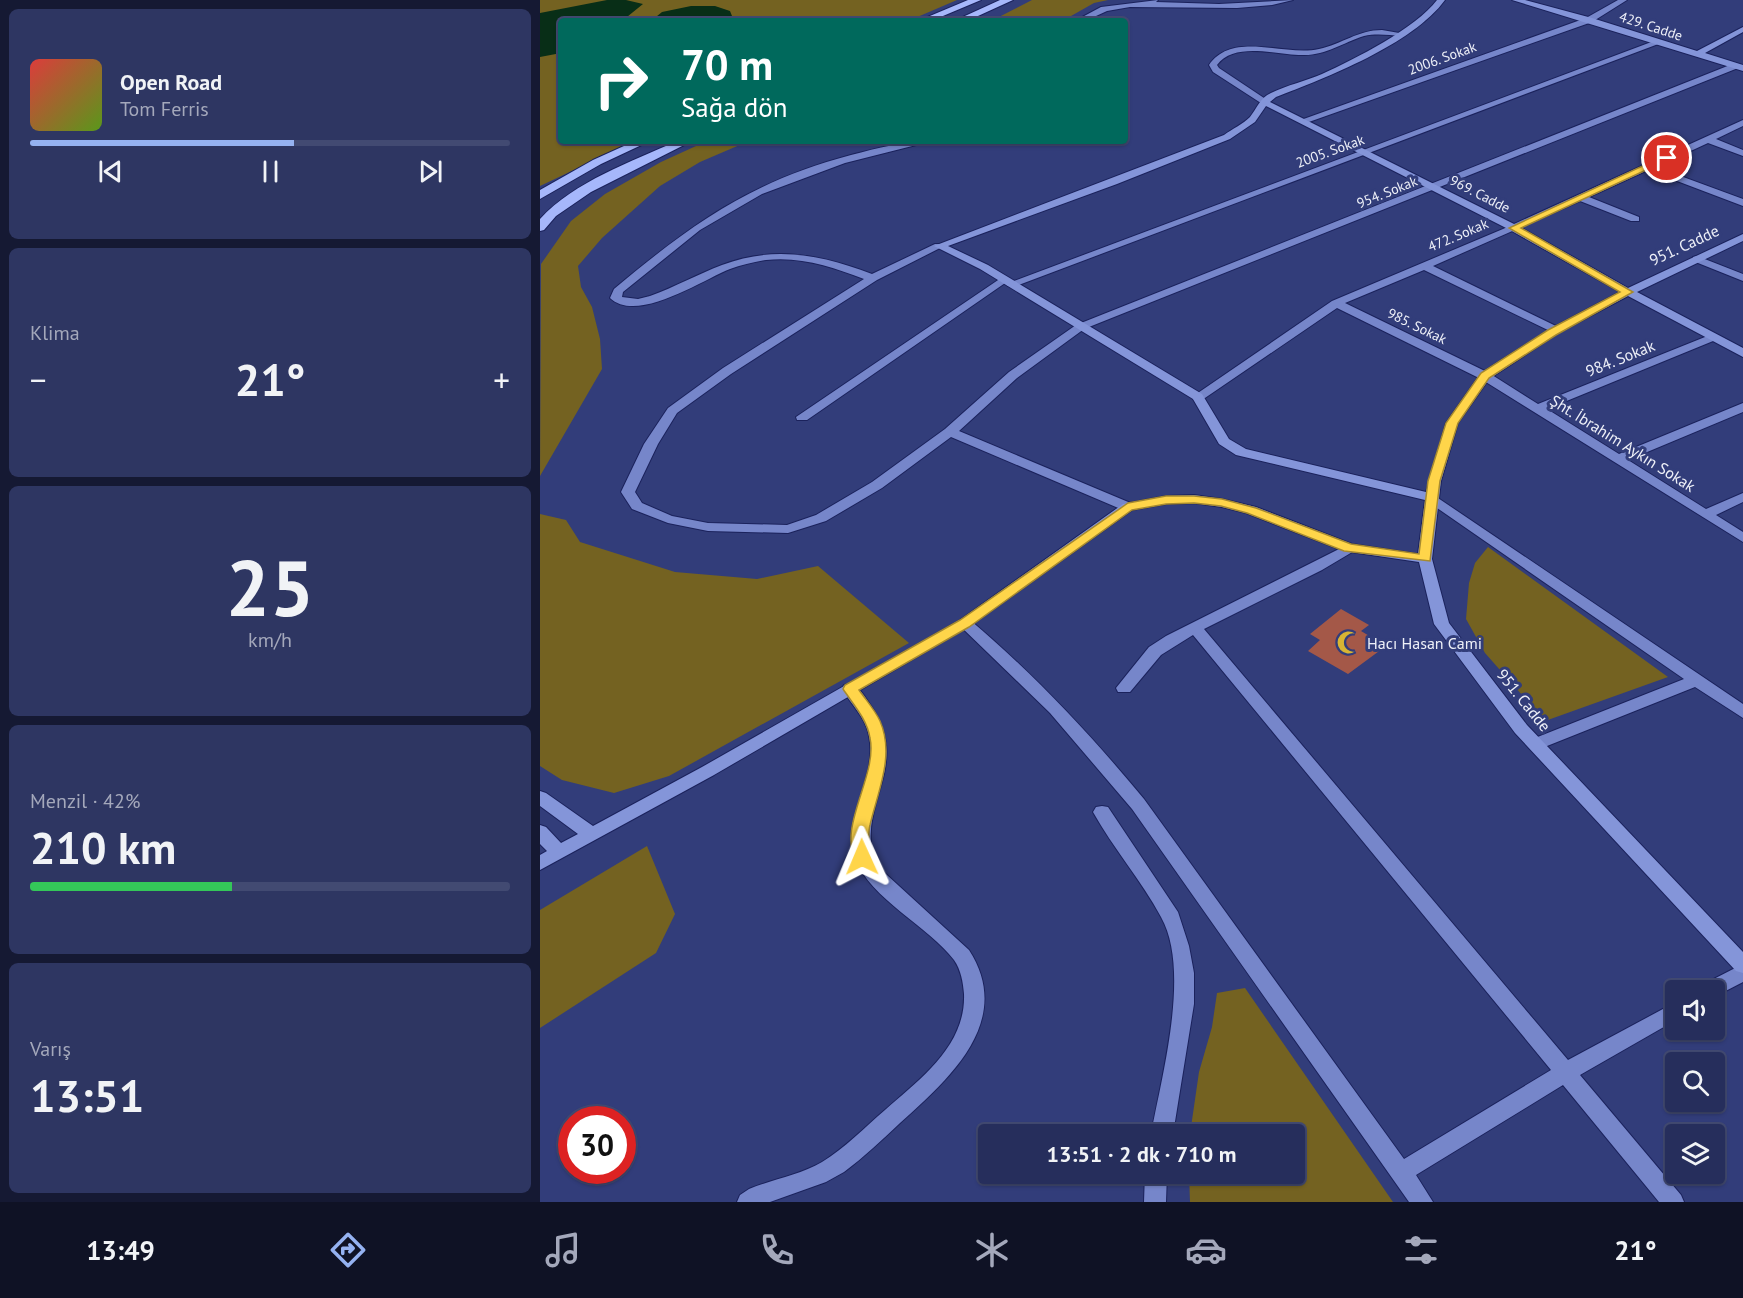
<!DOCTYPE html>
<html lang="tr">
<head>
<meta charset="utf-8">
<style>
  :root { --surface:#262e5c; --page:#2e3662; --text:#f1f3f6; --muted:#a4a8bb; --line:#424a72; --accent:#95b2f1 }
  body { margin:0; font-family:"PT Sans",sans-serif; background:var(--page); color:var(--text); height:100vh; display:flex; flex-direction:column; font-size:22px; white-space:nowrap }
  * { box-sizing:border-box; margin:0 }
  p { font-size:20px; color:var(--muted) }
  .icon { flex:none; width:33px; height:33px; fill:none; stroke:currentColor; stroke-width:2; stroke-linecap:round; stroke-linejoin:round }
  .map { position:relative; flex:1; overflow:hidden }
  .details { display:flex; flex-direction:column; gap:9px; padding:9px; background:#151933; width:540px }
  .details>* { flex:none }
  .guide { position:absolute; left:18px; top:18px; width:570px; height:126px; border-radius:6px; box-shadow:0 2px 4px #0004,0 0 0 2px var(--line); background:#00695c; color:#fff; overflow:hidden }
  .controls { position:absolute; left:1125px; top:980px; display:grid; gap:12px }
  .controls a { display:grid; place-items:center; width:60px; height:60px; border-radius:6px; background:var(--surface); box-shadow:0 2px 4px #0004,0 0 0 2px var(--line); font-size:30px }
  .speed { position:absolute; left:18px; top:1106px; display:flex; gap:12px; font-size:30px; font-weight:700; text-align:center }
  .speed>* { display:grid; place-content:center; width:78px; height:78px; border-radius:50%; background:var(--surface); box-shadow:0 2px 4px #0004,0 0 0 2px var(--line); line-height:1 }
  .speed .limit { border:9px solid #d22; background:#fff; color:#111 }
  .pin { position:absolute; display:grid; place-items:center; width:51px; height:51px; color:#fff; margin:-26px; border:3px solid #fff; border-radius:50%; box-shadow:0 2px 6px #0007 }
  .me { position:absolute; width:66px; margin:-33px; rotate:359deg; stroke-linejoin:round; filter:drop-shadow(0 0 4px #0008) }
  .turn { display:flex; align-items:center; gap:21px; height:126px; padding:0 24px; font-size:27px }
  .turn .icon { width:78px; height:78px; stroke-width:2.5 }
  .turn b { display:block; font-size:42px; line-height:51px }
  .big { font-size:45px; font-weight:700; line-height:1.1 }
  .details .tile { flex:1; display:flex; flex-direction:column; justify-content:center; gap:9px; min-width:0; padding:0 21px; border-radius:9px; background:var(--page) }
  .details .dial { align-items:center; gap:0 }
  .dial b { font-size:78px; line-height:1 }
  .song { display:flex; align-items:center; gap:18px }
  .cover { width:72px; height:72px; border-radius:9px; background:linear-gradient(135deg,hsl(0 70% 55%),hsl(90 70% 35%)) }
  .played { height:6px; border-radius:3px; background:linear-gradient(90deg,var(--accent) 55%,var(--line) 55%) }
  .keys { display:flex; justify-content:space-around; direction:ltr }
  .heat { display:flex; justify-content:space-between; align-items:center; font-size:33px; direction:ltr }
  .charge { height:9px; border-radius:4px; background:linear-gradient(90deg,#34c759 42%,var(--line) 0) }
  .trip { position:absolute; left:438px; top:1124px; width:327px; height:60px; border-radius:6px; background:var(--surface); box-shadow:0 2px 4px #0004,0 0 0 2px var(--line); font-weight:700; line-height:60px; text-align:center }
  .tabs { display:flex; height:96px; justify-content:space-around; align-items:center; background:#0f1225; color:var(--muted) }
  .tabs .icon { width:42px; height:42px }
  .tabs .active { color:var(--accent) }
  .tabs b { font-size:27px; color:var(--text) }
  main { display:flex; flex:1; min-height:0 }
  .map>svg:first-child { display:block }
</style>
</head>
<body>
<main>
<section class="details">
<div class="tile">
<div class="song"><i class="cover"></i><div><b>Open Road</b><p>Tom Ferris</p></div></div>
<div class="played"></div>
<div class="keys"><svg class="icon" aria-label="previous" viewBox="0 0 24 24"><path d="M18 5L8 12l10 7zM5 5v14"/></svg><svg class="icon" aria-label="pause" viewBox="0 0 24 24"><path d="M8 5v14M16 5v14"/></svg><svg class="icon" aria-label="next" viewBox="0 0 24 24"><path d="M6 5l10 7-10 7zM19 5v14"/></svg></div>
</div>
<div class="tile"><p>Klima</p>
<div class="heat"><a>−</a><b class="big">21°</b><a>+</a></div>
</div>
<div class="tile dial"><b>25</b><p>km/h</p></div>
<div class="tile"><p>Menzil · 42%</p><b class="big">210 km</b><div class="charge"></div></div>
<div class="tile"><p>Varış</p><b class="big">13:51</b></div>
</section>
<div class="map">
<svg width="1203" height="1202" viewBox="0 0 1203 1202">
  <rect width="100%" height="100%" fill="#323d7a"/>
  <path fill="#746221" d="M0,0h417l-49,21h-347v120h74l-95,45z
    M492,0h76l-14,3 -30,17 -73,1z
    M167,141h42l-49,21 -40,24 -58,52 -24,28 3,21 11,20 8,32 2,30 -62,107 1,-212 30,-43 34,-27 56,-32z
    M0,514l26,6 14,22 95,30 82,7 61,-13 91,77 -240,133 -55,17 -52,-13 -22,-14z
    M948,547l180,130 -123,44 -60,-68 -19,-34 3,-36 6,-20z
    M107,846l28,68 -19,39 -116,75v-118z
    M705,988l148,214h-203l-1,-29h105v-39h-104l9,-62 13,-45 5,-34z"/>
  <path fill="#082e17" d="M67,0h19l17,4 -21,17h-61v32l-21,4v-44z
    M151,6h24l15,5 2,5 -3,5h-78l11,-9z"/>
  <path fill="#a45848" d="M801,609l28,16 -8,6 25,15 -38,28 -40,-23 12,-11 -10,-6z"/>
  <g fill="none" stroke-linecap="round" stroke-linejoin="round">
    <defs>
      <path id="street" d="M618,0l-2,2 63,2 74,-4 -21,5 -35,3 -107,-1 -23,4 -22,10h-10l26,-14z
        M1078,0h9l-35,22 -286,101 -8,-2 288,-103z
        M842,30l23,4 -4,2c-12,-1 -25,-3 -37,0 -22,7 -39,20 -62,19 -25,0 -68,-14 -85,10l2,3 48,32v4l-3,1 -51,-33 -4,-7c24,-35 76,-8 110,-16 23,-5 39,-19 63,-19z
        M1114,41l7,2 -645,243h-8l-2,-2z
        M1195,63l4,3 -1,2 -654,261 -67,49 -58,53 174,73 2,3 -2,3h-10l-172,-73 -69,51 -56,33 -38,12 -80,-2 -40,-8 -36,-14 -11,-17 23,-48 24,-36 55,-40 141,-89c-31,-12 -64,-23 -98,-19 -12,2 -25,5 -36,9 -28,11 -93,55 -120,29l4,-9c79,-66 136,-107 237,-134 27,-7 53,-14 81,-14l-87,22 -83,31 -62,36 -77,62 -1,5 16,2 12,-3c25,-9 48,-22 72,-31 52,-20 100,-10 150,9l63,-30h8l1,2 -67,34 -146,94 -54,39 -19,31 -23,48 7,11 30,13 36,7 79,2 29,-10 56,-33 73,-53 64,-57 67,-47z
        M1203,120v6l-27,13 27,11v6l-35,-13 -52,24 87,32v7l-95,-36 -59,27 50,20v4h-8l-51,-20 -147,65 127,62v4h-8l-128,-62 -79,33 144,70 49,31 172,-69h8v4l-171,70 72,45 124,-51v9l-115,48 78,49 37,-16v9l-27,13 27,17v10l-262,-163 -144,-71 -135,92h-8l-2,-3 140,-96 171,-72z
        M1157,256l46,18v7l-50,-20v-4z
        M464,276l6,3 -2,2 -201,139h-10l-1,-3z
        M892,494l311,210v14l-48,-31 -153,61h-12l-2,-4 2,-4 154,-61 -257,-178 -2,-3z
        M809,544l5,1 2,3 -2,3 -32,19 -118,59 364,431 108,-58v18l-96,55 101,120 3,7h-25l-96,-117 -147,90 17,27h-24l-277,-393 -82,-96 -93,-90 3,-3h10c64,54 121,115 174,179l260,360 147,-89 -358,-435 -32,20 -31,37h-12l-2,-4 33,-41 17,-11z
        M310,684c9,2 14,12 19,19 46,65 -16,100 7,162l93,85c46,71 -20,129 -69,173 -18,17 -36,34 -56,49l-18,10 -56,20h-33l3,-7 9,-6c24,-10 51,-14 73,-27 23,-14 42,-34 63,-52 35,-31 81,-64 79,-116 -1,-12 -3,-24 -10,-34 -24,-32 -85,-63 -98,-100 -15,-42 22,-81 13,-124 -3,-18 -18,-32 -27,-47l2,-4z
        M562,806l6,1 70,105 11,34 5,27v31l-21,130h-22c11,-59 40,-164 10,-217 -20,-37 -48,-69 -68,-105l3,-5z
        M1203,964v18l-29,15v-7h-13l3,-6z
        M605,1173h22l-1,29h-22z"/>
      <path id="secondary" d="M897,0h8c-32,44 -119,78 -169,97l-6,5 248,124 110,62 115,-54v7l-106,51 106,56v9l-115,-61 -68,36 -71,47 -31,44 -17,58 -9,78 17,64 78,102 216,227v21l-7,-2 -221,-238 -81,-109 -15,-62 -75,-11 -98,-38 -24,-6 -28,-4 -28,1 -34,6 -162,116 -256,149 -174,95v-15l7,-4 -7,-7v-19l6,2 15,16 17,-9 -38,-28v-15l6,2 47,33 109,-59 258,-147 163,-116 43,-8 28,-1 28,4 34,8 96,37 66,10 7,-54 -189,-45 -17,-11 -26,-45 -213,-130 -46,-23 290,-111c8,-6 19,-11 26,-18 7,-9 10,-19 21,-24 16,-8 35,-12 51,-19 33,-15 94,-46 115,-74zM726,106l244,124 110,62 -68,36 -71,45 -35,50 -20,69 -180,-43 -17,-10 -27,-45 -214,-129 -40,-19 169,-62 113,-45 25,-17z
        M972,0h13l67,18 105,33 46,-24v5l-38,21 38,12v6z"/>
      <path id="highway" d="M428,0h13l-50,21h-13z
        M460,0h13l-46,21h-13z
        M95,141h15l-49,23 -61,35v-9l53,-30z
        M137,141h15l-101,51 -35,24 -12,14 -4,1v-12c35,-38 91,-57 137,-78z"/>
    </defs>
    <use href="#street" stroke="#1b225c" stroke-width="2"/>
    <use href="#secondary" stroke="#1b225c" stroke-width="2"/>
    <use href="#highway" stroke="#1b225c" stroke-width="2"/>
    <use href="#street" fill="#7686ca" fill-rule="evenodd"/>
    <use href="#secondary" fill="#8495d9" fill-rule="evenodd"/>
    <use href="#highway" fill="#a6b7fb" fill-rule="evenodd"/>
  </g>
  <path fill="#ffd54a" stroke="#a68a30" stroke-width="1.5" d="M1124,156l8,2 -151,70 112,64 -77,43 -67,43 -31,45 -18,58 -10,80 -86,-10 -97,-38 -26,-7 -27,-3 -28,1 -34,6 -163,117 -110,63c7,10 16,20 21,31 15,34 -2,70 -10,104 -3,10 1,30 -3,36l-5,2 -6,-2c-19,-34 22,-86 14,-123 -3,-19 -17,-34 -27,-49l2,-4 115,-65 168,-117 38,-7h28l28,3 34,9 95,36 68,10 9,-73 18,-58 35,-50 67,-43 72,-38 -111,-64z"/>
  <defs>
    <symbol id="mosque-bare" viewBox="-9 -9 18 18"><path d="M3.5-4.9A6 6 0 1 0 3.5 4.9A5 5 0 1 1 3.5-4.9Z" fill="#d7b434" stroke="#323d7a" stroke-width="2.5" paint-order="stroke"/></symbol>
  </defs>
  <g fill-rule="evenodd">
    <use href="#mosque-bare" x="792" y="626" width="33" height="33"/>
  </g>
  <g text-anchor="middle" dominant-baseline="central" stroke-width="6" stroke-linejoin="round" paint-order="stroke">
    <g font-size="14" fill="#eef0f8" stroke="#323d7a">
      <text transform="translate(1111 26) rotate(18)">429. Cadde</text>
      <text transform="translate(902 58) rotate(-20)">2006. Sokak</text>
      <text transform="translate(790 151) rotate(-20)">2005. Sokak</text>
      <text transform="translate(847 192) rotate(-22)">954. Sokak</text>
      <text transform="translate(940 194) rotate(27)">969. Cadde</text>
      <text transform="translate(918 235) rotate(-23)">472. Sokak</text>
      <text transform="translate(877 326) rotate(26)">985. Sokak</text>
    </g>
    <g font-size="16" fill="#eef0f8" stroke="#323d7a">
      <text transform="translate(1144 245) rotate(-25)">951. Cadde</text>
      <text transform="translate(1080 358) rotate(-22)">984. Sokak</text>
      <text transform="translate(1083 443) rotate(32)">Şht. İbrahim Aykın Sokak</text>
      <text transform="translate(984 700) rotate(51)">951. Cadde</text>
    </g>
    <g font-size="16" fill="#eef0f8" stroke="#323d7a" text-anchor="start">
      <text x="827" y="643">Hacı Hasan Cami</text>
    </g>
  </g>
</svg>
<div class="controls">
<a><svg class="icon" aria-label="sound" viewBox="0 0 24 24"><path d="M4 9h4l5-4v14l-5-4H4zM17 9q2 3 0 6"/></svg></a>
<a><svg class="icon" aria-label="search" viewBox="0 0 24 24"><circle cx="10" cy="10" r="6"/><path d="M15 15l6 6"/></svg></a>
<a><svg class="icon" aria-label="layers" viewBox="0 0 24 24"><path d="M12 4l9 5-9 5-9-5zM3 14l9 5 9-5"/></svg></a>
</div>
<div class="speed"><div class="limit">30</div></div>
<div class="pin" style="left:1127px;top:158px;background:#d93025"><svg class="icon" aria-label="arrive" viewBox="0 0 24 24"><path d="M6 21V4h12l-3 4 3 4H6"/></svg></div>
<svg class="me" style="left:322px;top:857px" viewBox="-20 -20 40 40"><path d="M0-17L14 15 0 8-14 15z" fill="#ffd54a" stroke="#fff" stroke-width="4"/></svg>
<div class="trip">13:51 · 2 dk · 710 m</div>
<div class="guide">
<div class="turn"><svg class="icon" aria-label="right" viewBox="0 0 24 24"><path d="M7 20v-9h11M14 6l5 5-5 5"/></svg><div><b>70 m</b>Sağa dön</div></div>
</div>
</div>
</main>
<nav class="tabs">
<b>13:49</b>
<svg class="icon active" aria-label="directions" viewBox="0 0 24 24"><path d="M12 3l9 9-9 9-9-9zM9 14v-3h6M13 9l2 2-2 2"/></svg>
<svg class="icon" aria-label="music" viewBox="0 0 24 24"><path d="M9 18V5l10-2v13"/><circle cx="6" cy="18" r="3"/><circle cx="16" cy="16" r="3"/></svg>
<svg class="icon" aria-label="phone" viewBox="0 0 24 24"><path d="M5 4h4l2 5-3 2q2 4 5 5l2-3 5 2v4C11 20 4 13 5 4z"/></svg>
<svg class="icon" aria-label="climate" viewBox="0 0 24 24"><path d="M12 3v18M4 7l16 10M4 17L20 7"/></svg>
<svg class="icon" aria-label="car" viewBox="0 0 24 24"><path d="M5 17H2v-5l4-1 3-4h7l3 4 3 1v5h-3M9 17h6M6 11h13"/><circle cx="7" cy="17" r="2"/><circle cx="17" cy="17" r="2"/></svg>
<svg class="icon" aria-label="filters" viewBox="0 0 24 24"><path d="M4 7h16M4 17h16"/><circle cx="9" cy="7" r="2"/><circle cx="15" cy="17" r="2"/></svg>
<b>21°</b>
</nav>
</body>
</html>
